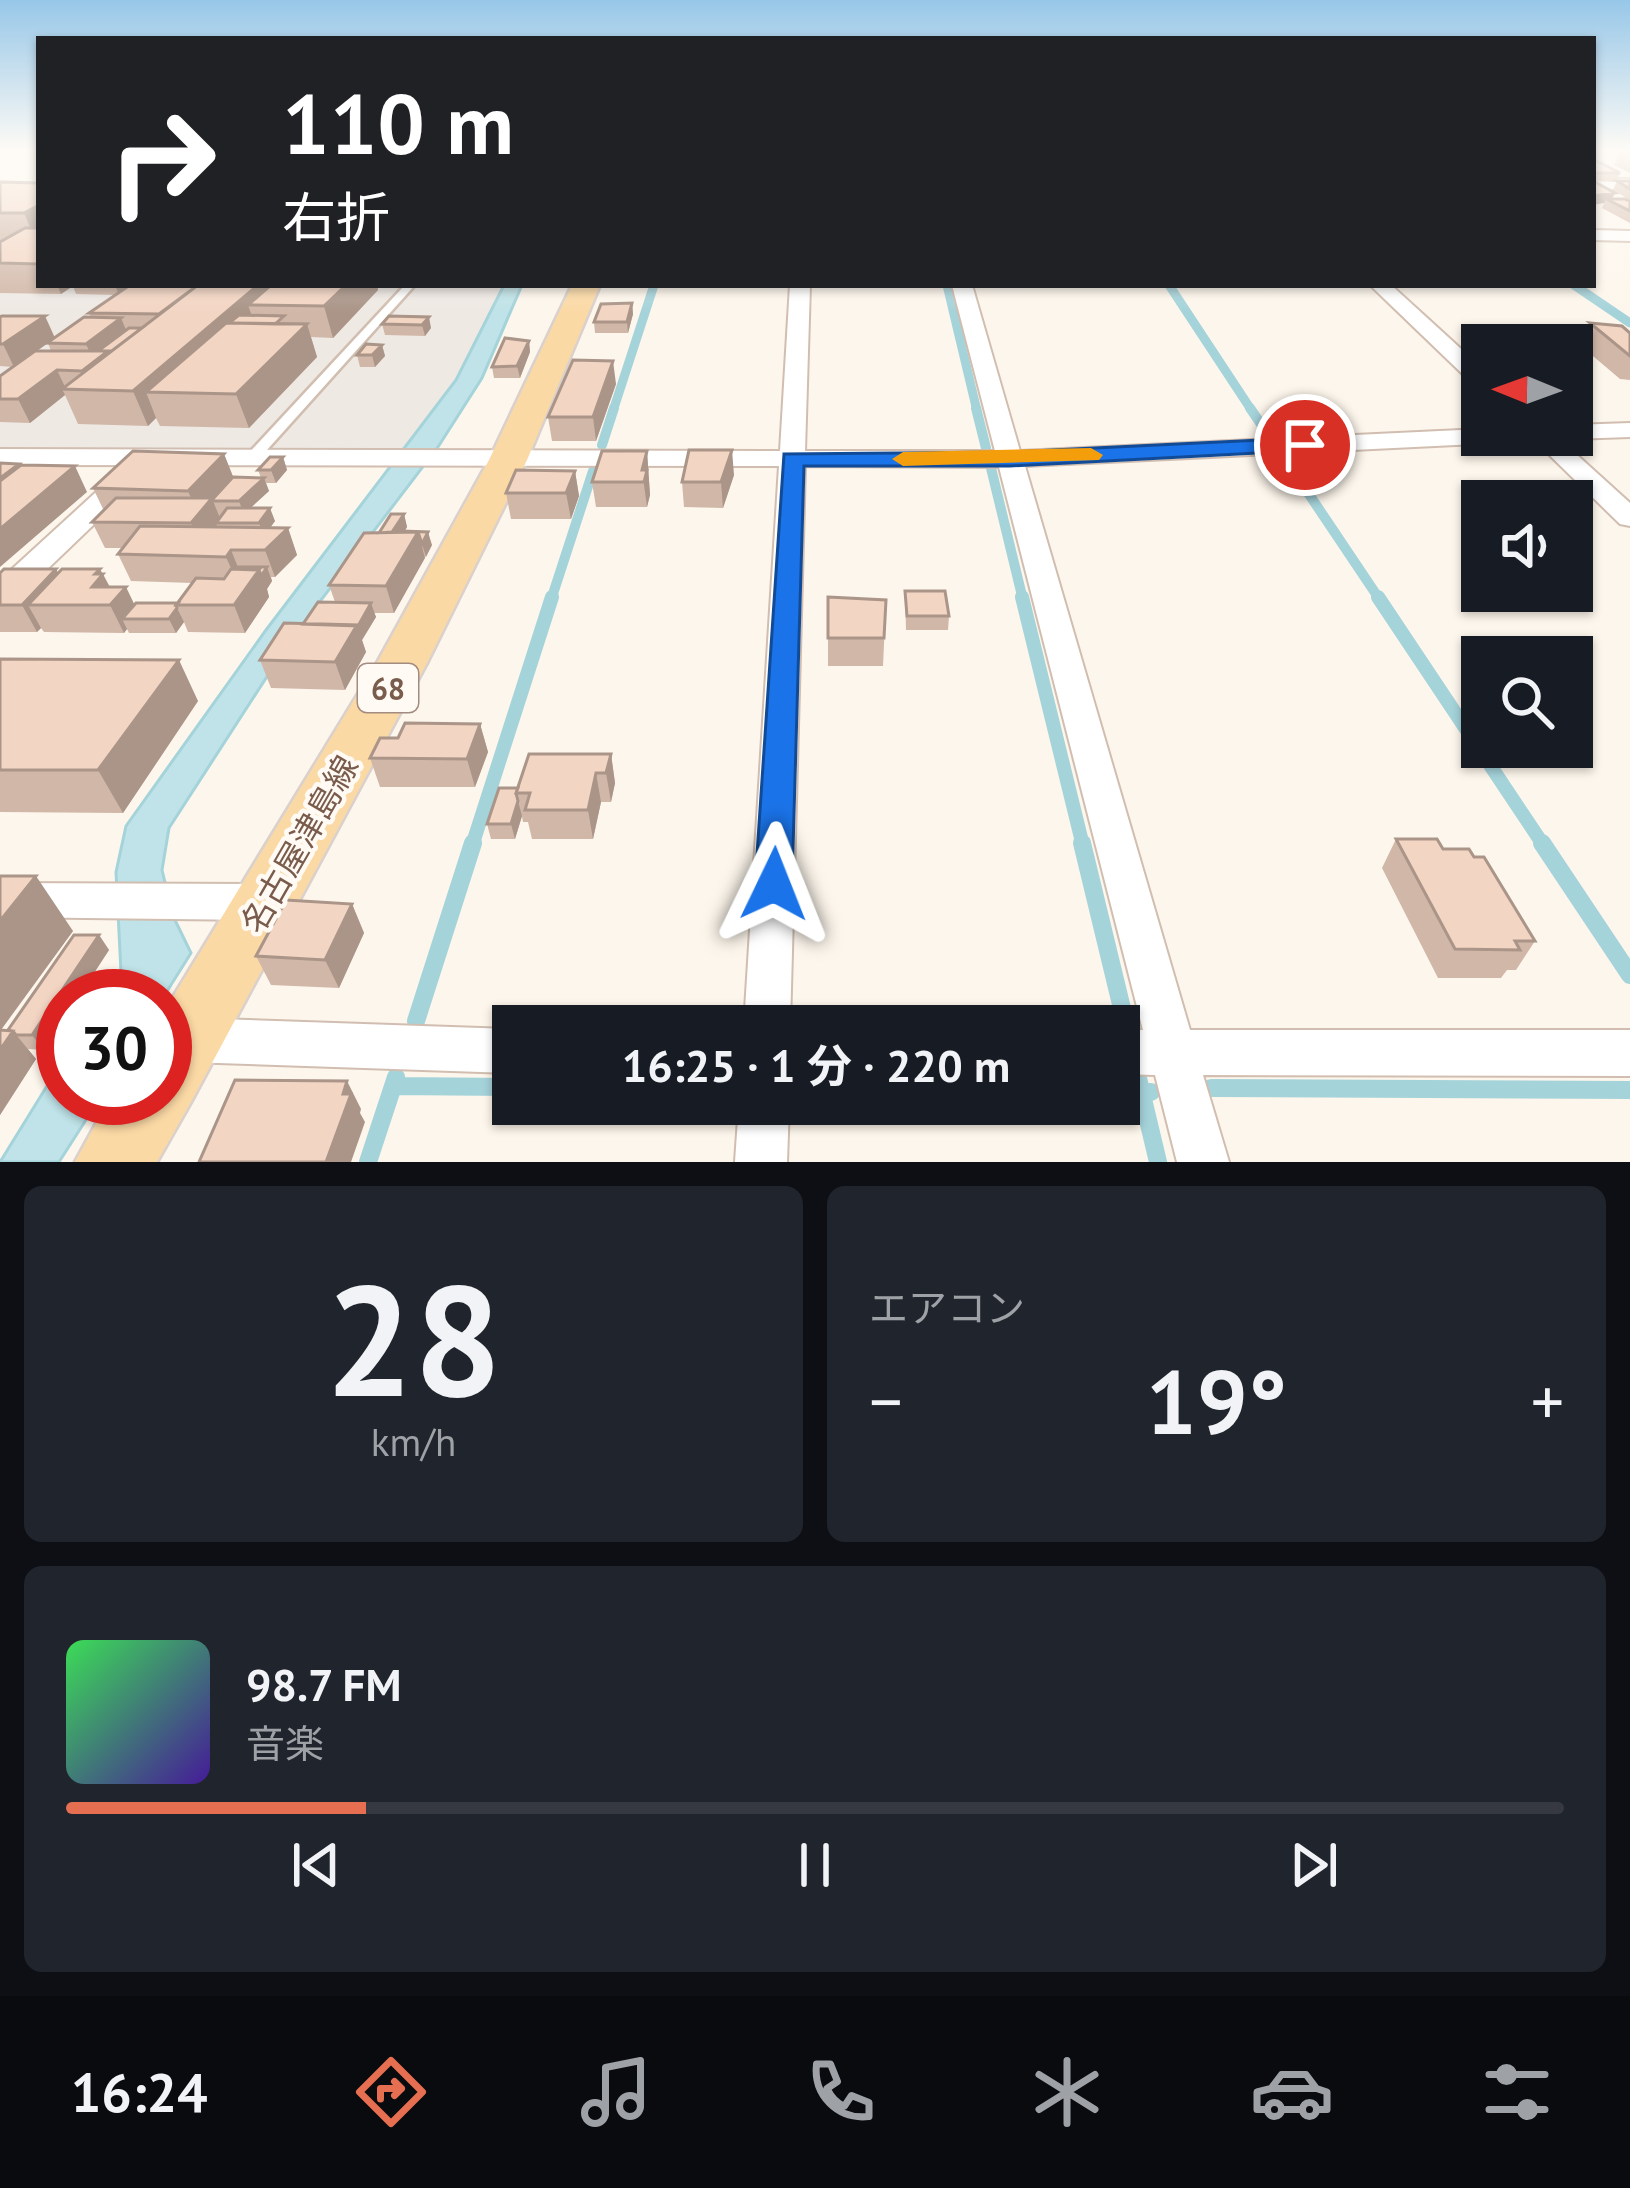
<!DOCTYPE html>
<html lang="ja">
<head>
<meta charset="utf-8">
<style>
  :root { --surface:#171b24; --page:#20242c; --text:#f1f3f6; --muted:#9ea1a6; --line:#363941; --accent:#e76f51 }
  body { margin:0; font-family:"PT Sans","Noto Sans JP",sans-serif; background:var(--page); color:var(--text); height:100vh; display:flex; flex-direction:column; font-size:45px; white-space:nowrap }
  * { box-sizing:border-box; margin:0 }
  p { font-size:39px; color:var(--muted) }
  .icon { flex:none; width:66px; height:66px; fill:none; stroke:currentColor; stroke-width:2; stroke-linecap:round; stroke-linejoin:round }
  .map { position:relative; height:1162px; overflow:hidden }
  .sheet { display:flex; flex-direction:column; gap:24px; padding:24px; background:#0d0f14; flex:1 }
  .sheet>* { flex:none }
  .guide { position:absolute; left:36px; top:36px; width:1560px; height:252px; border-radius:0px; box-shadow:0 3px 9px #0004; background:#202124; color:#fff; overflow:hidden }
  .needle { width:78px; rotate:271deg }
  .controls { position:absolute; left:1461px; top:324px; display:grid; gap:24px }
  .controls a { display:grid; place-items:center; width:132px; height:132px; border-radius:0px; background:var(--surface); box-shadow:0 3px 9px #0004; font-size:60px }
  .speed { position:absolute; left:36px; top:969px; display:flex; gap:24px; font-size:60px; font-weight:700; text-align:center }
  .speed>* { display:grid; place-content:center; width:156px; height:156px; border-radius:50%; background:var(--surface); box-shadow:0 3px 9px #0004; line-height:1 }
  .speed .limit { border:18px solid #d22; background:#fff; color:#111 }
  .pin { position:absolute; display:grid; place-items:center; width:102px; height:102px; color:#fff; margin:-51px; border:6px solid #fff; border-radius:50%; box-shadow:0 3px 12px #0007 }
  .me { position:absolute; width:132px; margin:-66px; rotate:2deg; stroke-linejoin:round; filter:drop-shadow(0 0 9px #0008) }
  .turn { display:flex; align-items:center; gap:42px; height:252px; padding:0 48px; font-size:54px }
  .turn .icon { width:156px; height:156px; stroke-width:2.5 }
  .turn b { display:block; font-size:84px; line-height:102px }
  .big { font-size:90px; font-weight:700; line-height:1.1 }
  .sheet .widget { flex:1; display:flex; flex-direction:column; justify-content:center; gap:18px; min-width:0; padding:0 42px; border-radius:18px; background:var(--page) }
  .sheet .dial { align-items:center; gap:0 }
  .dial b { font-size:156px; line-height:1 }
  .song { display:flex; align-items:center; gap:36px }
  .cover { width:144px; height:144px; border-radius:18px; background:linear-gradient(135deg,hsl(130 70% 55%),hsl(260 70% 35%)) }
  .played { height:12px; border-radius:6px; background:linear-gradient(90deg,var(--accent) 20%,var(--line) 20%) }
  .keys { display:flex; justify-content:space-around; direction:ltr }
  .heat { display:flex; justify-content:space-between; align-items:center; font-size:66px; direction:ltr }
  .sheet .tiles { flex:1; display:grid; gap:24px; grid-template-columns:1fr 1fr }
  .widget:last-child { grid-column:span 2 }
  .trip { position:absolute; left:492px; top:1005px; width:648px; height:120px; border-radius:0px; background:var(--surface); box-shadow:0 3px 9px #0004; font-weight:700; line-height:120px; text-align:center }
  .menu { display:flex; height:192px; justify-content:space-around; align-items:center; background:#090b0e; color:var(--muted) }
  .menu .icon { width:84px; height:84px }
  .menu .active { color:var(--accent) }
  .menu b { font-size:54px; color:var(--text) }
  .map>svg:first-child { display:block }
</style>
</head>
<body>
<div class="map">
<svg width="1630" height="1162" viewBox="0 0 1630 1162">
  <rect width="100%" height="100%" fill="#fdf6ec"/>
  <path fill="#efe9e4" d="M0,204l39,81h465l-48,95 -50,70 -406,-2z"/>
  <path fill="#bfe3e8" stroke="#a5d3da" stroke-width="3" d="M504,285h18l-40,93 -44,69 -146,191 -123,190 -7,42 11,46 18,37 -27,43h-59l16,-24 -5,-100 10,-46 140,-196 190,-250z
    M63,1060v38h37l-41,64h-59z"/>
  <g fill="none" stroke-linecap="round" stroke-linejoin="round">
    <path stroke="#a5d3da" stroke-width="9" d="M947,285l30,126
      M1169,285l83,126
      M1574,285l56,38
      M613,411l41,-126"/>
    <path stroke="#a5d3da" stroke-width="10" d="M976,408l10,40
      M1250,408l19,28
      M602,445l12,-37
      M1282,454l98,146
      M991,468l32,132
      M551,600l42,-129"/>
    <path stroke="#a5d3da" stroke-width="14" d="M1022,597l61,249
      M1378,597l166,249
      M472,846l80,-249"/>
    <path stroke="#a5d3da" stroke-width="18" d="M1082,843l44,182
      M1542,843l88,132
      M416,1021l57,-178
      M1138,1078l20,84
      M393,1086l120,1
      M1211,1088l419,2
      M1119,1091l32,1
      M368,1162l28,-85"/>
    <defs>
      <path id="service" d="M405,285h10l-158,176h-10v-6z"/>
      <path id="minor" d="M1593,179h37v10h-37z
        M1593,230l37,1v10l-37,-1z
        M790,285h20l-5,166h190l-43,-166h20l48,166 462,-22v6h73l75,68v23l-10,-2 -90,-88 -12,6 -493,24 165,564h440v46l-427,-1 26,87h-52l-22,-87 -36,-1v-44h24l-144,-563 -194,-1 -15,560h-46l35,-560 -779,-1v-16l780,2z
        M1370,285h21l91,83v19l-8,-2z
        M1630,423v14l-58,2 -10,-4h10v-10z
        M127,470l13,8 -4,6 -125,120 -11,2v-26l118,-108z
        M0,883l266,1 15,6 6,12 -6,12 -15,6 -266,-3z
        M187,1018l326,11v44l-326,-11 -17,-6 -5,-13 5,-19z
        M739,1104h50l-2,58h-52z"/>
      <path id="primary" d="M572,285h28l-73,175 -99,201 -237,441 -34,60h-82l35,-64h55v-88l213,-349 111,-201z"/>
    </defs>
    <use href="#service" stroke="#d1beb0" stroke-width="5"/>
    <use href="#minor" stroke="#d1beb0" stroke-width="4"/>
    <use href="#primary" stroke="#dad1cd" stroke-width="5"/>
    <use href="#service" fill="#fff" fill-rule="evenodd"/>
    <use href="#minor" fill="#fff" fill-rule="evenodd"/>
    <use href="#primary" fill="#fbd9a5" fill-rule="evenodd"/>
  </g>
  <path fill="#d1b7a8" fill-rule="evenodd" d="M1620,150h10v23l-16,-8z
    M1593,159l27,14 -4,9 -23,-1z
    M1617,181h13v19l-17,-10z
    M0,182l39,1v102h338l1,5 -45,48 -22,-1 6,20 -68,71 -89,-2 -4,-8 -8,8 -70,-2 -13,-29 -35,28 -30,-1v-46l13,-9 -13,-1v-49l55,21 36,-21 -2,-4 27,-18 -40,-1 -3,-8 -12,8 -61,-1zM48,343l3,8h-14z
    M1593,182l19,17 18,2v22l-28,-15 2,-5z
    M632,303l1,11 -5,19h-33l-1,-11z
    M389,316l42,12 -6,8 -40,-1 -3,-11z
    M1590,323l40,10v47l-10,-1 -40,-34z
    M529,341l1,11 -10,26h-26l-2,-11z
    M382,345l3,11 -10,11h-15l-3,-12z
    M616,384l-20,57h-44l-4,-24z
    M647,451l3,44 -3,12h-51l-4,-25z
    M224,454l9,23 28,1 -3,-8 25,-13 4,13 -11,13h-10l3,8 -19,17 25,13 -5,7h18l9,27 -22,22h-4l1,4 -5,8 2,8 -24,36 -57,-1 -4,-10 -8,11h-47l-2,-4 -3,4 -80,-1 -3,-4 -4,4h-37v-59l56,-4 2,4 45,1 7,13 24,18 44,-2 15,-20 -62,-2 -13,-27 4,-6h-17l-13,-26 12,-11 -11,-23z
    M575,471l4,25 -8,23h-60l-5,-26z
    M734,475l-11,33 -39,-1 -2,-25z
    M404,514l3,13 -2,4 27,14 -38,68h-20l2,4 -14,23 4,12 -21,38 -74,-2 -11,-28 43,-36 32,-22 -6,-17 50,-52z
    M905,591l44,25 -1,14h-42z
    M828,597l58,3 -3,66h-55z
    M0,659l198,42 -75,112 -123,-1z
    M480,724l8,28 -13,35h-95l-10,-29 28,-20z
    M611,754l4,29 -4,19h-10l-8,37h-61l-4,-17h-5l-1,-6 -7,23h-24l-4,-15 31,-36z
    M1396,839l47,10 92,92 -19,29h-9l-6,8h-63l-56,-110z
    M0,876l73,55 -72,99h7l91,-95 10,15 -30,46h-16l-19,54 -16,-1 8,10 -36,56z
    M352,904l12,29 -25,55 -68,-3 -15,-29z"/>
  <path fill="#aa9588" d="M1615,193l-4,8 -5,-2 -2,4 -11,2v-9z
    M39,205v34l-3,2 -12,-28z
    M57,285h15l1,1 -12,8z
    M115,285h18l-14,10z
    M258,285h40l-50,20 10,28 -112,59 10,26 -8,8 -15,-35z
    M346,285h31l1,5 -45,48 -9,-32z
    M632,303l1,11 -5,19 -1,-11z
    M45,316l10,22 -41,29 -11,-23z
    M429,317l2,11 -6,8 -3,-11z
    M121,318l9,21 -39,51 -9,-19 12,-9 -8,-18z
    M307,324l10,33 -68,71 -13,-34z
    M529,341l1,11 -10,26 -3,-12z
    M382,345l3,11 -10,11 -3,-12z
    M613,361l3,23 -20,57 -3,-24z
    M57,370l9,19h-4l3,6 -35,28 -12,-24z
    M732,450l2,25 -11,33 -2,-26z
    M647,451l3,44 -3,12 -5,-37z
    M224,454l10,25 -21,22 9,22h-6l2,6 -16,20 -11,-26 7,-9 -10,-23z
    M283,457l4,13 -11,13 -5,-13z
    M75,466l12,26 -87,75v-38z
    M575,471l4,25 -8,23 -5,-26z
    M264,478l5,13 -25,23 -5,-13z
    M270,508l5,13 -11,15 -5,-13z
    M404,514l3,13 -10,16 -7,-8z
    M288,528l9,27 -22,22 -10,-27z
    M418,532l7,26 -31,55 -8,-27z
    M428,532l4,13 -6,12 -4,-13z
    M231,550l11,27h-7l-9,-20z
    M267,567l5,14 -5,8 2,8 -24,36 -11,-28 25,-35z
    M56,569l14,27 -42,9 13,23 -4,4 -15,-27z
    M100,569l16,30 10,-12 13,27 -17,5 5,10 -3,4 -14,-28 -18,-18 3,-13z
    M371,603l5,14 -14,23 4,12 -21,38 -10,-28z
    M177,608l7,14 -8,11 -7,-14z
    M179,660l19,41 -75,112 -25,-43z
    M480,724l8,28 -13,35 -8,-28z
    M611,754l4,29 -4,19 -5,-29z
    M596,773l5,29 -8,37 -5,-29z
    M518,801l4,15 -7,23 -4,-15z
    M36,876l37,55 -73,100v-110z
    M352,904l12,29 -25,55 -14,-28z
    M99,935l10,15 -30,46h-16v24l-19,30 -12,-15z
    M13,1031l23,28 -36,56v-65z
    M347,1081l14,28 -1,4 5,9 -14,40h-25z"/>
  <path fill="#f3d5c3" stroke="#aa9588" stroke-width="3" d="M1593,159l27,14h-27z
    M1617,181h13v8z
    M0,182l39,1v22l-15,8h-24z
    M1593,182h2l20,11 -22,3z
    M1606,199h19l5,2v10z
    M25,228h14v36l-39,-1v-21z
    M130,285h68l-39,29 -70,-1z
    M198,285h60l-125,106 -71,-2z
    M271,285h75l-22,21 -76,-1z
    M632,303l-5,19h-33l7,-18z
    M239,315l45,1 -9,8 -46,-1z
    M2,316h43l-42,28h-3v-27z
    M389,316l40,1 -7,8 -40,-1z
    M84,317l37,1 -35,26 -39,-1z
    M226,323l81,1 -71,70 -90,-2z
    M1590,323l32,3 8,7v23z
    M129,328h13l-33,25 -1,-2h-10z
    M505,338l24,3 -12,25 -25,1z
    M366,344l16,1 -10,10h-15z
    M35,351h73l-26,20 -25,-1 -39,29h-18v-23z
    M573,360l40,1 -20,56h-45z
    M689,450h43l-11,32h-39z
    M133,451l91,3 -36,37 -95,-3z
    M602,451h45l-5,19h5l-3,12h-52z
    M270,457h13l-12,13h-13z
    M0,463l19,1 -19,14z
    M21,465l54,1 -75,63v-48z
    M516,470l59,1 -9,22h-60z
    M233,477l31,1 -25,23h-28z
    M116,498h96l-21,25 -99,-1z
    M227,508h43l-11,15h-43z
    M391,514h13l-12,18 -13,1z
    M140,526l148,2 -23,22h-34l-5,7 -108,-3z
    M401,531l27,1 -6,12 -4,-12z
    M418,532l-32,54 -57,-1 35,-52z
    M237,567h30l-6,9 -2,-6 -23,-1z
    M4,569h52l-34,36h-22v-32z
    M62,569h38l-5,5h8l-11,13h34l-16,18h-82z
    M231,569l28,1 -25,35h-58l20,-27 28,1z
    M905,591h40l4,25h-42z
    M828,597l58,3 -2,38h-56z
    M318,602l53,1 -13,23 -55,-2z
    M136,603h42l-2,2 1,3 -8,11h-47z
    M284,623l73,2 -22,37 -75,-2z
    M0,659l179,1 -81,110h-98z
    M405,723l75,1 -13,35 -97,-1 10,-20h18z
    M529,754h82l-5,19h-10l-8,37h-63l5,-17h-14z
    M499,788h19l-2,5 2,8 -7,23h-24z
    M1396,839h41l6,10h26l5,8h10l51,84h-20l5,9 -65,-1z
    M0,876h36l-36,45z
    M286,900l66,4 -27,56 -69,-4z
    M74,935h25l-67,100h-16l-3,-4 -5,-1z
    M0,1030l13,1 -13,19z
    M235,1080l112,1 -4,13h8l-25,68h-127z"/>
  <linearGradient id="sky" x2="0" y2="1"><stop stop-color="#97c7e8"/><stop offset="0.48" stop-color="#fefbf6"/><stop offset="1" stop-color="#fefbf6" stop-opacity="0"/></linearGradient>
  <rect width="1630" height="313" fill="url(#sky)"/>
  <path fill="#1a73e8" stroke="#114b97" stroke-width="3" d="M1305,438l12,7 -4,5 -303,16h-206l-12,418 -5,11 -13,5 -14,-5 -5,-11 29,-430 226,-2z"/>
  <path fill="#f59e0b" d="M1091,448l12,7 -4,5 -196,6 -11,-7 11,-7z"/>
  <g text-anchor="middle" dominant-baseline="central" stroke-width="9" stroke-linejoin="round" paint-order="stroke">
    <rect fill="#fffaf3" stroke="#a28b7f" stroke-width="3" x="358" y="664" width="60" height="48" rx="9"/>
    <g font-size="30" font-weight="bold" fill="#7a5c4d">
      <text x="388" y="688">68</text>
    </g>
    <g font-size="33" fill="#7a5c4d" stroke="#fffaf3">
      <text transform="translate(299 844) rotate(-60)">名古屋津島線</text>
    </g>
  </g>
</svg>
<div class="controls">
<a><svg class="needle" viewBox="-14 -14 28 28"><path d="M0-13l5 13h-10z" fill="#e53935"/><path d="M0 13l5-13h-10z" fill="#9ea1a6"/></svg></a>
<a><svg class="icon" aria-label="sound" viewBox="0 0 24 24"><path d="M4 9h4l5-4v14l-5-4H4zM17 9q2 3 0 6"/></svg></a>
<a><svg class="icon" aria-label="search" viewBox="0 0 24 24"><circle cx="10" cy="10" r="6"/><path d="M15 15l6 6"/></svg></a>
</div>
<div class="speed"><div class="limit">30</div></div>
<div class="pin" style="left:1305px;top:445px;background:#d93025"><svg class="icon" aria-label="arrive" viewBox="0 0 24 24"><path d="M6 21V4h12l-3 4 3 4H6"/></svg></div>
<svg class="me" style="left:774px;top:884px" viewBox="-20 -20 40 40"><path d="M0-17L14 15 0 8-14 15z" fill="#1a73e8" stroke="#fff" stroke-width="4"/></svg>
<div class="trip">16:25 · 1 分 · 220 m</div>
<div class="guide">
<div class="turn"><svg class="icon" aria-label="right" viewBox="0 0 24 24"><path d="M7 20v-9h11M14 6l5 5-5 5"/></svg><div><b>110 m</b>右折</div></div>
</div>
</div>
<section class="sheet">
<div class="tiles">
<div class="widget dial"><b>28</b><p>km/h</p></div>
<div class="widget"><p>エアコン</p>
<div class="heat"><a>−</a><b class="big">19°</b><a>+</a></div>
</div>
<div class="widget">
<div class="song"><i class="cover"></i><div><b>98.7 FM</b><p>音楽</p></div></div>
<div class="played"></div>
<div class="keys"><svg class="icon" aria-label="previous" viewBox="0 0 24 24"><path d="M18 5L8 12l10 7zM5 5v14"/></svg><svg class="icon" aria-label="pause" viewBox="0 0 24 24"><path d="M8 5v14M16 5v14"/></svg><svg class="icon" aria-label="next" viewBox="0 0 24 24"><path d="M6 5l10 7-10 7zM19 5v14"/></svg></div>
</div>
</div>
</section>
<nav class="menu">
<b>16:24</b>
<svg class="icon active" aria-label="directions" viewBox="0 0 24 24"><path d="M12 3l9 9-9 9-9-9zM9 14v-3h6M13 9l2 2-2 2"/></svg>
<svg class="icon" aria-label="music" viewBox="0 0 24 24"><path d="M9 18V5l10-2v13"/><circle cx="6" cy="18" r="3"/><circle cx="16" cy="16" r="3"/></svg>
<svg class="icon" aria-label="phone" viewBox="0 0 24 24"><path d="M5 4h4l2 5-3 2q2 4 5 5l2-3 5 2v4C11 20 4 13 5 4z"/></svg>
<svg class="icon" aria-label="climate" viewBox="0 0 24 24"><path d="M12 3v18M4 7l16 10M4 17L20 7"/></svg>
<svg class="icon" aria-label="car" viewBox="0 0 24 24"><path d="M5 17H2v-5l4-1 3-4h7l3 4 3 1v5h-3M9 17h6M6 11h13"/><circle cx="7" cy="17" r="2"/><circle cx="17" cy="17" r="2"/></svg>
<svg class="icon" aria-label="filters" viewBox="0 0 24 24"><path d="M4 7h16M4 17h16"/><circle cx="9" cy="7" r="2"/><circle cx="15" cy="17" r="2"/></svg>
</nav>
</body>
</html>
